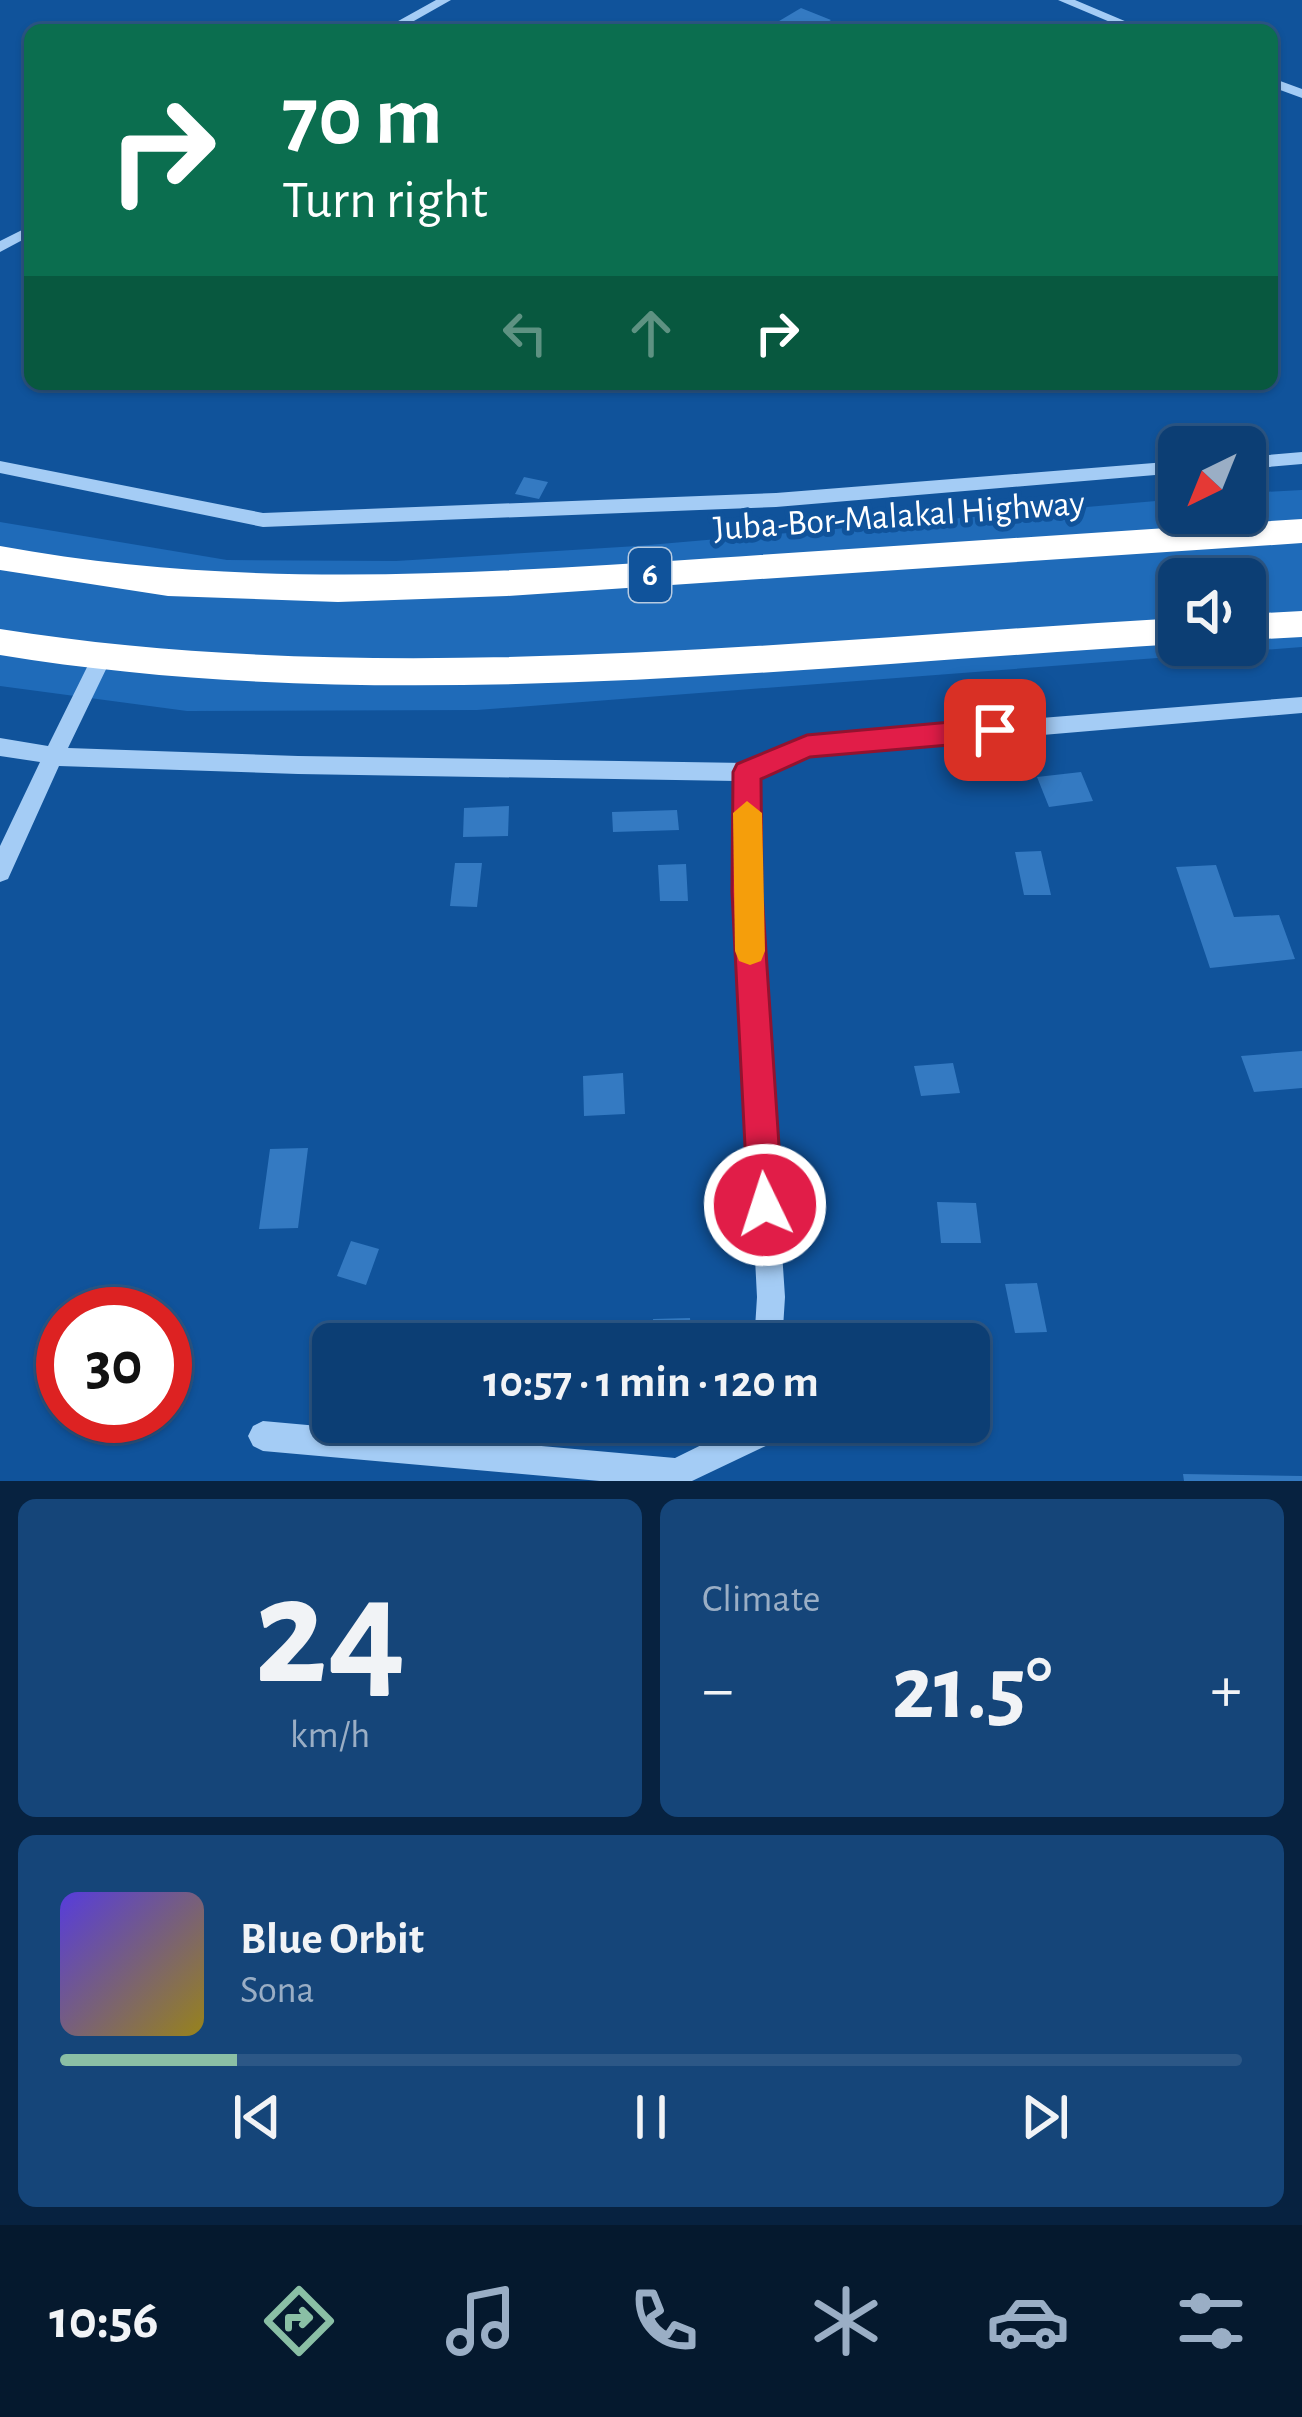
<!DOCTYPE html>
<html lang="en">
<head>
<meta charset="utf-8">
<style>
  :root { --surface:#0c3e74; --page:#154579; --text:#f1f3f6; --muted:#9aaec5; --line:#2c5786; --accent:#8abfa5 }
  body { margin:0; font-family:"Alegreya Sans",sans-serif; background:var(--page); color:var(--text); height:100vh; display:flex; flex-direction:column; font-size:45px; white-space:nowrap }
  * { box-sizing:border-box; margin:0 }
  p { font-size:39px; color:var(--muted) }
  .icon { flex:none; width:66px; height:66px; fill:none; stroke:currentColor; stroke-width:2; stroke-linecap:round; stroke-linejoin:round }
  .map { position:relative; height:1481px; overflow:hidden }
  .drawer { display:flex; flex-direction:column; gap:18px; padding:18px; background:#072240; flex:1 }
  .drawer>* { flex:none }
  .banner { position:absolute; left:24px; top:24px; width:1254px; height:366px; border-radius:18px; box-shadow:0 3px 9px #0004,0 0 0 3px var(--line); background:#0b6e4f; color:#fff; overflow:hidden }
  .needle { width:78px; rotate:223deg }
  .buttons { position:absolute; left:1158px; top:426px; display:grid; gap:24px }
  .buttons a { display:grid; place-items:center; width:108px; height:108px; border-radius:18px; background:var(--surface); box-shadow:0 3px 9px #0004,0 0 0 3px var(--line); font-size:60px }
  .speed { position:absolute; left:36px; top:1287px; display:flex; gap:24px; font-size:60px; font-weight:700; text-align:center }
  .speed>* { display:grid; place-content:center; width:156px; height:156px; border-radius:50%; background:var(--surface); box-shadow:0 3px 9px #0004,0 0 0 3px var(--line); line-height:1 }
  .speed .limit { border:18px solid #d22; background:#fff; color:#111 }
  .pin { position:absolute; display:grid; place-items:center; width:102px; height:102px; color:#fff; margin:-51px; border-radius:24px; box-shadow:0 6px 18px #0006 }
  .me { position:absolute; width:132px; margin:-66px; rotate:356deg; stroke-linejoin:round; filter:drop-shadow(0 0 9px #0008) }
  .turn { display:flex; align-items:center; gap:42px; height:252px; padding:0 60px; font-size:54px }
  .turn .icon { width:156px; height:156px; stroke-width:2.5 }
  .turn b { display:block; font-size:84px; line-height:102px }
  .lanes { display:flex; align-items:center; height:114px; padding:0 60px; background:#0003; justify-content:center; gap:60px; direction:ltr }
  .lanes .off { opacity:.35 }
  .big { font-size:90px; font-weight:700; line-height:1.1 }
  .drawer .widget { flex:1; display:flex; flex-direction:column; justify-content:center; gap:18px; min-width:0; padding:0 42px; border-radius:18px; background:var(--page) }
  .drawer .dial { align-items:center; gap:0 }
  .dial b { font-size:156px; line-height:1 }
  .song { display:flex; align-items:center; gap:36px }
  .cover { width:144px; height:144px; border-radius:18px; background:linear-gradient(135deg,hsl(250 70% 55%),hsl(50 70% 35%)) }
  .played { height:12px; border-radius:6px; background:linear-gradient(90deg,var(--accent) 15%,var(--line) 15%) }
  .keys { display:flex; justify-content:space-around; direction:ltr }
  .heat { display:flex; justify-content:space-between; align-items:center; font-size:66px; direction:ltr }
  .drawer .tiles { flex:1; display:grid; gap:18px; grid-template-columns:1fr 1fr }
  .widget:last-child { grid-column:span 2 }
  .trip { position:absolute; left:312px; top:1323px; width:678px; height:120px; border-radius:18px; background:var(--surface); box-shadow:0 3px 9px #0004,0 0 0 3px var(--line); font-weight:700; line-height:120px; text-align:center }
  .dock { display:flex; height:192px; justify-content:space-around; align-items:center; background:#05192e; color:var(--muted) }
  .dock .icon { width:84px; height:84px }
  .dock .selected { color:var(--accent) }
  .dock b { font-size:54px; color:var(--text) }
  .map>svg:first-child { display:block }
</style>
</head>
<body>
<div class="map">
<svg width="1302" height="1481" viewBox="0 0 1302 1481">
  <rect width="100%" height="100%" fill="#10539b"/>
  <path fill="#1f6bb9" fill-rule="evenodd" d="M1302,490v157l-825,63 -290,1 -187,-25v-164l227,38 169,1 241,-15 542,-47v14h66v-20zM1179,579h66v66h-66z"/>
  <path fill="#347ac2" d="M801,8l30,12 -16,10h-51z
    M524,477l24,5 -9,17 -24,-5z
    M1081,772l12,29 -44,6 -12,-30z
    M509,806l-1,30 -45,1 1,-29z
    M677,810l2,20 -66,2 -1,-20z
    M1041,851l10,44h-27l-9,-43z
    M455,863h27l-5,44 -27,-1z
    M686,864l2,37h-28l-2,-36z
    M1216,865l18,52 45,-2 16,44 -85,9 -34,-101z
    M1302,1051v37l-48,4 -13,-36z
    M953,1063l7,30 -39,3 -7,-30z
    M623,1073l2,41 -41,2 -1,-40z
    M308,1148l-10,80 -39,1 11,-80z
    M937,1202l39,1 5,40h-40z
    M351,1241l28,8 -13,36 -29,-9z
    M1037,1283l10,49 -32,1 -10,-49z
    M690,1318l2,26h-38l-1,-25z
    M582,1325v19h-65v-17z
    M1183,1474l119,2v5h-118z"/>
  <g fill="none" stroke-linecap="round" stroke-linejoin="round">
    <path fill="#a4ccf5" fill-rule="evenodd" d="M436,0h15l-53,30h-16z
      M1058,0h17l71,30h-17z
      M1272,78l30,11v9l-30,-11z
      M30,226v10l-30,16v-11z
      M1302,452v12l-57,5v-12z
      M0,461l263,52 513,-20 403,-32v12l-403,34 -513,20 -263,-54z
      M100,653l10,8 -42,87 230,8 448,7 61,-26 495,-40v16l-493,42 -51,22v115l27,405 -3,47h-28l3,-47 -21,-405v-111l-438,-7 -239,-8 -51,113 -8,3v-36l40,-84 -40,-6v-18l48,8 45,-91z
      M263,1421l412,37 73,-36h30l-6,21 -80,38h-92l-337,-30 -10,-5 -5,-10 5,-10z"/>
    <path fill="#fff" fill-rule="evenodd" d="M1302,519v24l-795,53 -169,6 -170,-6 -168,-26v-24c238,44 474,28 714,12 196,-13 392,-26 588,-39z
      M1302,611v26l-57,3v-26z
      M1179,618v26c-385,23 -797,74 -1179,11v-26c384,61 792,11 1179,-11z"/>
  </g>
  <path fill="#e11d48" stroke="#92132f" stroke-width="3" d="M995,718l13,12 -13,11 -185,16 -49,22 1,113 21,313 -6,13 -12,5 -12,-5 -5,-13 -16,-313 1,-120 4,-8 70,-29z"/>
  <path fill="#f59e0b" d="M747,801l15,12 3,138 -4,10 -11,4 -11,-4 -4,-10 -2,-138z"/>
  <g text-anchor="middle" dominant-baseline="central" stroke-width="10" stroke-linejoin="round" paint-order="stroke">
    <rect fill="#10539b" stroke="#b7cbe1" stroke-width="3" x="629" y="548" width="42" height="54" rx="9"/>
    <g font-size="33" font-weight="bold" fill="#fff">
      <text x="650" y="575">6</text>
    </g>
    <g font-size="36" fill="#fff" stroke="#10539b">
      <text transform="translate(899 516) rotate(-4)">Juba-Bor-Malakal Highway</text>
    </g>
  </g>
</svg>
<div class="buttons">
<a><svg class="needle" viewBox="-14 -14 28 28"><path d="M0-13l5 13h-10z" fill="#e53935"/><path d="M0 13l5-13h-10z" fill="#9aaec5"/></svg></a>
<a><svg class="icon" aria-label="sound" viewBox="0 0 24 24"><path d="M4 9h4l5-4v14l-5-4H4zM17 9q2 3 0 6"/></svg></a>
</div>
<div class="speed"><div class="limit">30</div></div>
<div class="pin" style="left:995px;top:730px;background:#d93025"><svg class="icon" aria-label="arrive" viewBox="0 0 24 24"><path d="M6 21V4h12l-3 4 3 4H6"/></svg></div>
<svg class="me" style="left:765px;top:1205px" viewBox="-20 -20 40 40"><circle r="17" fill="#e11d48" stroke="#fff" stroke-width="3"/><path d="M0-11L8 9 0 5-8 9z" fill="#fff"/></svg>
<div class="trip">10:57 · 1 min · 120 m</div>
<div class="banner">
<div class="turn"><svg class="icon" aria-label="right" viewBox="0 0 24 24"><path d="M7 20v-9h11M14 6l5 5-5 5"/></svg><div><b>70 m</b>Turn right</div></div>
<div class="lanes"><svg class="icon off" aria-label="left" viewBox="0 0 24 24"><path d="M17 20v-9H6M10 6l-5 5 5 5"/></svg><svg class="icon off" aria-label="ahead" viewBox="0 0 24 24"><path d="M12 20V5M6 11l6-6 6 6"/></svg><svg class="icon" aria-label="right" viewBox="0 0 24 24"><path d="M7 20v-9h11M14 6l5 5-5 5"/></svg></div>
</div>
</div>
<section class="drawer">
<div class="tiles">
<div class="widget dial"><b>24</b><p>km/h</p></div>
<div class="widget"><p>Climate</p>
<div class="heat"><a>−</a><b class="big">21.5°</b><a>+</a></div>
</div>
<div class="widget">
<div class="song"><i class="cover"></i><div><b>Blue Orbit</b><p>Sona</p></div></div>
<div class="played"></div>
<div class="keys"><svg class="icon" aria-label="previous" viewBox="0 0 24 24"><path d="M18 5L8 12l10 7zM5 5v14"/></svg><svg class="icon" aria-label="pause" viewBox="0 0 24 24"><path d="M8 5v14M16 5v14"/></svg><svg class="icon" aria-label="next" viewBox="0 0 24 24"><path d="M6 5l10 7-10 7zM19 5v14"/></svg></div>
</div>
</div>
</section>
<nav class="dock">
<b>10:56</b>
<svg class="icon selected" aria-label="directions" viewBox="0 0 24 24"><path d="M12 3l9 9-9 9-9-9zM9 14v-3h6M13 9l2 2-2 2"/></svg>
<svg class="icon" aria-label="music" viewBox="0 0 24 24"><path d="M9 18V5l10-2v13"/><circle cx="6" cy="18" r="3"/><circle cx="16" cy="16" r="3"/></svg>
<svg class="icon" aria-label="phone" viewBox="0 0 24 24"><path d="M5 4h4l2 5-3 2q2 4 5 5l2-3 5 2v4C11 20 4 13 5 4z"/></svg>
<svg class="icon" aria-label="climate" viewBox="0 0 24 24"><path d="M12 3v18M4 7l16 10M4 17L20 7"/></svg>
<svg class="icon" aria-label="car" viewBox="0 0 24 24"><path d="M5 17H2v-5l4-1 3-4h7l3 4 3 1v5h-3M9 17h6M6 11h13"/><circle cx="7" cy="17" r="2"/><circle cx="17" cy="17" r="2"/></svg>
<svg class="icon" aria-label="filters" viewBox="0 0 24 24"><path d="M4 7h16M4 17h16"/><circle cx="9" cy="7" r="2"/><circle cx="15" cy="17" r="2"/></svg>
</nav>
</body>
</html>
